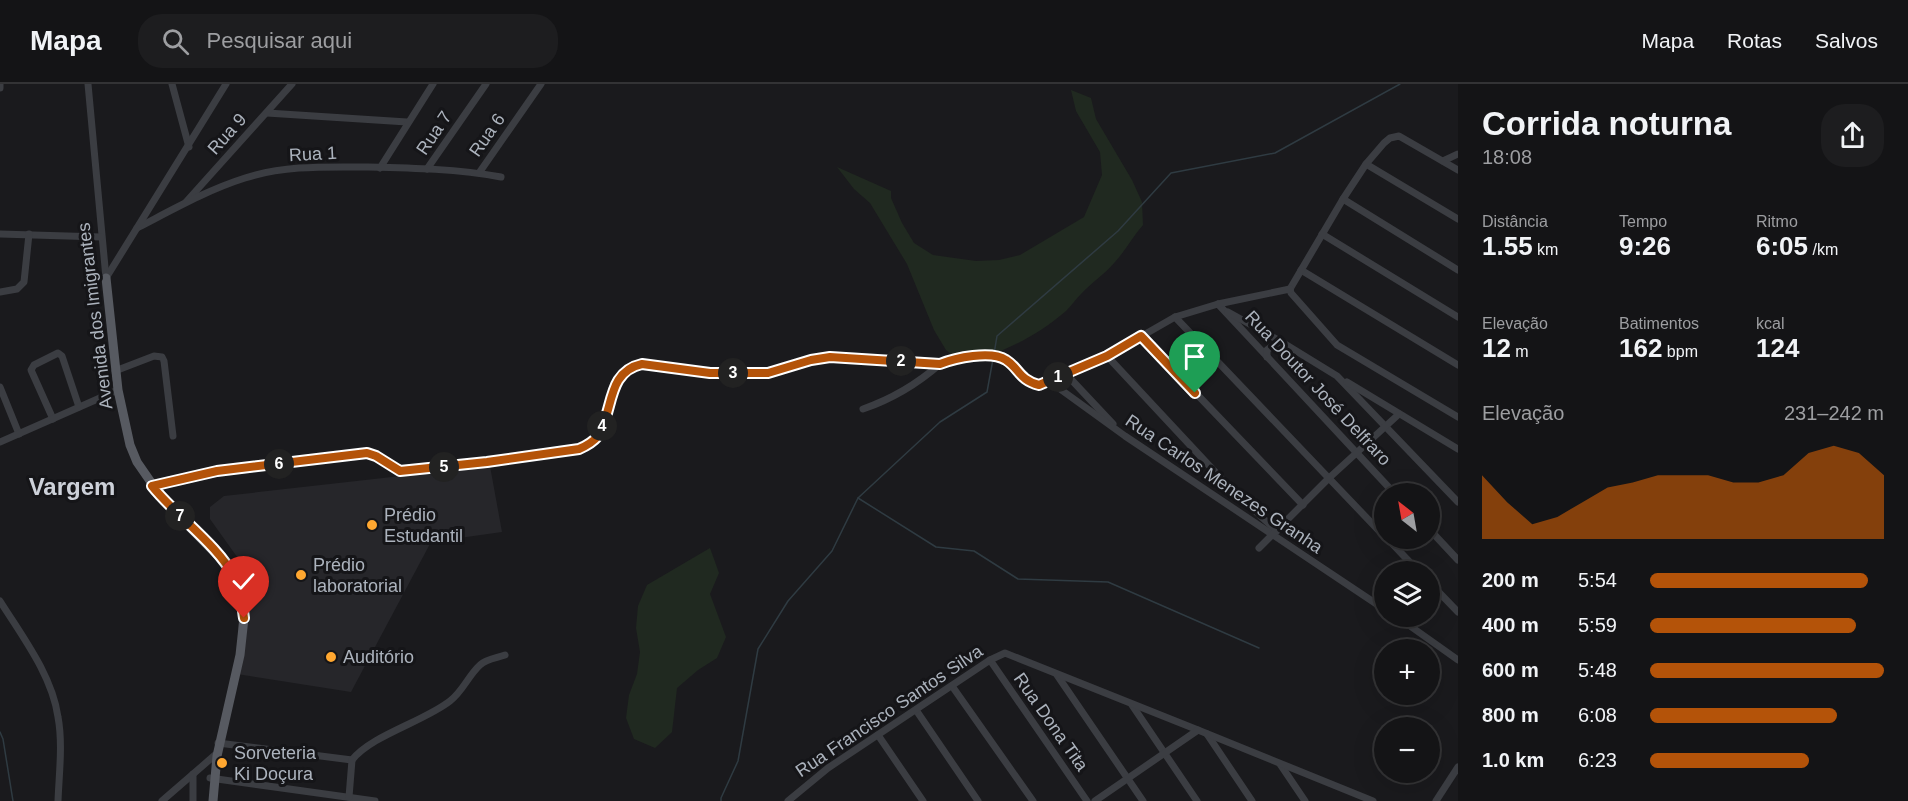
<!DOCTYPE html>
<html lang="pt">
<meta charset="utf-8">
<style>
body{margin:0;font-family:Arial,sans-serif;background:#1d1d1f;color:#f1f3f6;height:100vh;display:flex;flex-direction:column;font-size:22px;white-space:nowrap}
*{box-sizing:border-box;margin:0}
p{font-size:20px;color:#9d9ea1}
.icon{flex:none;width:33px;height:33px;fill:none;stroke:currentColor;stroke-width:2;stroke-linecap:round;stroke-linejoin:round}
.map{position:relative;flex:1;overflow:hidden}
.side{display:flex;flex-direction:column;background:#141416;width:450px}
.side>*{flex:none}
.needle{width:39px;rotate:329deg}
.controls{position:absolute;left:1374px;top:399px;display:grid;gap:12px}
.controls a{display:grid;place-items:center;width:66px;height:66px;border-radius:50%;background:#141416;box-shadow:0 6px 24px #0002,0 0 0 2px #333335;font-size:30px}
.pin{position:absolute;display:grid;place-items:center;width:51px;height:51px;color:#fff;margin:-62px -26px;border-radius:50% 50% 50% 0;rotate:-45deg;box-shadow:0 0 6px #0007}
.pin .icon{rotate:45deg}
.km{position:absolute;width:30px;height:30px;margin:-15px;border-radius:50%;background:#222;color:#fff;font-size:16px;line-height:30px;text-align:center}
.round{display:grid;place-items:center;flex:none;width:63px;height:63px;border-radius:24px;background:#1d1d1f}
.overview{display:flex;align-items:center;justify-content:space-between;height:102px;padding:0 24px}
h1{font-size:33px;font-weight:800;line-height:45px}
.stats{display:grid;grid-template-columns:repeat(3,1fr);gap:9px;height:102px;padding:6px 24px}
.stats div{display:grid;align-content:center}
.stats b{font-size:26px;font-weight:800}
.stats small{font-size:16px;font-weight:400}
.stats p{font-size:16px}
.chart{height:168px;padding:12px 24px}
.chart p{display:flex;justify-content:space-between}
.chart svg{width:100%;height:108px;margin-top:6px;fill:#b45309;opacity:.7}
ul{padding:0 24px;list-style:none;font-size:20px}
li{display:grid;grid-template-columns:96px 72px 1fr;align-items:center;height:45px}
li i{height:15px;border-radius:8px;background:#b45309}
header{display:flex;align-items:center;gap:36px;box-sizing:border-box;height:84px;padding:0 30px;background:#141416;border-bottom:2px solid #333335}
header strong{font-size:28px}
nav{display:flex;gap:33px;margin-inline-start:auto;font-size:21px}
.search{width:420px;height:54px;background:#1d1d1f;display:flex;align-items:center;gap:15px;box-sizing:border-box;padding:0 21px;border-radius:24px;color:#9d9ea1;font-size:22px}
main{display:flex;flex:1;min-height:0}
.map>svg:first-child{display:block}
</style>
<header>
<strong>Mapa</strong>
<div class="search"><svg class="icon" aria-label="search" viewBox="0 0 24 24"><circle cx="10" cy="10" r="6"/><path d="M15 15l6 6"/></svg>Pesquisar aqui</div>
<nav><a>Mapa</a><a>Rotas</a><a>Salvos</a></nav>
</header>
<main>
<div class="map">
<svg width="1458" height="717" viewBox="0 0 1458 717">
<rect width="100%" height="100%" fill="#1a1a1d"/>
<path fill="#26262a" d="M490 382 502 448 431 458 351 608 237 590 240 477 210 435V423L224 412Z"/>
<g fill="#202920">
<path d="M1071 6 1091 14 1096 35 1132 96 1142 118 1143 141C1133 152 1126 166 1115 178 1105 190 1092 198 1081 210 1076 215 1071 222 1066 227 1036 253 1000 270 963 280L946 266 934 246 907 180 870 119 854 105 837 83 891 107V114L902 139 914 159 933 171 976 177 999 176 1020 171 1084 133 1102 91 1100 68 1076 27Z"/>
<path d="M710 464 719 489 710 510 726 553 717 574 698 586 677 604 672 648 655 664 634 655 626 634 629 611 637 590 640 568 636 544 638 522 647 501Z"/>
</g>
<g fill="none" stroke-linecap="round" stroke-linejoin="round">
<g stroke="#2f3b42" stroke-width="1.5">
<path d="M994 270 997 252 1118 147 1171 89 1275 69 1400 0"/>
<path d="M858 414 936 463 974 467 1018 495 1108 498 1259 564"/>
<path d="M0 648 3 655 13 717"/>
<path d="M721 717V714L738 677 758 565 788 517 832 467 858 414 940 338 987 308 993 275"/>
</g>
<g stroke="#3b3d42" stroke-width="7">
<path d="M88 0 106 194"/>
<path d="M172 0 189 63"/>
<path d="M0 4V0"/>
<path d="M267 29 407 38"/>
<path d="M1443 77 1458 70"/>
<path d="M1366 80 1458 135"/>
<path d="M380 84 433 0"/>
<path d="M427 85 486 0"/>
<path d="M479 89 541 0"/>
<path d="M1343 115 1458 186"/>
<path d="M186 118 292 0"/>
<path d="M137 144C172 126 207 106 245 94 285 81 327 83 368 83 413 84 458 85 501 93"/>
<path d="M0 150 101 153"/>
<path d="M1322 150 1458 233"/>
<path d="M1301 186 1458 281"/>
<path d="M106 194 226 0"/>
<path d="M1290 205 1343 115 1366 80 1384 59 1390 54 1399 52 1458 86"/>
<path d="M1290 205 1291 209 1337 261 1458 333"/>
<path d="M0 208 17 205 24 198 29 150"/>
<path d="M1218 220 1395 410"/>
<path d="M1228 228 1280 257 1337 292 1458 418"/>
<path d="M1175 233 1384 452"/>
<path d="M1141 252 1303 421"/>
<path d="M1107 272 1231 405 1277 447"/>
<path d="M1267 273V266L1280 257"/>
<path d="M115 287 154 272 162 273 164 277 173 352"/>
<path d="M1066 290 1113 340"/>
<path d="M1049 297 1125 352 1384 525"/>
<path d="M1347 298 1458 365"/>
<path d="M0 303 19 350"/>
<path d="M863 325C892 315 916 301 940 280"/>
<path d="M53 335 31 286 34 281 58 269 62 272 79 323"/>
<path d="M0 358 118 306"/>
<path d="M152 402 217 387 367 369C382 372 390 387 407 387L487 378 579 365C586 362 593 358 598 352 614 327 606 288 642 280L710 289H768L811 276 830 273 940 280C955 274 991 266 1006 276 1019 284 1019 296 1039 301L1107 272 1175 233 1218 220 1290 205"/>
<path d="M1430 446 1458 476"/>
<path d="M1387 454 1419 488"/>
<path d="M1259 464 1329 394 1399 330"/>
<path d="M1430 499 1458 528"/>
<path d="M0 517C22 552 52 591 58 633 63 660 59 690 58 717"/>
<path d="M1396 532 1458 576"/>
<path d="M990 576 1087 717"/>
<path d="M1057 591 1143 717"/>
<path d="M952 602 1033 717"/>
<path d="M1132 621 1197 717"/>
<path d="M916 626 978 717"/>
<path d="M1207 650 1252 717"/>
<path d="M878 651 923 717"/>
<path d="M218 659 352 676"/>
<path d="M352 676C372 651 423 638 450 617 463 607 468 592 480 581 486 575 497 574 505 571"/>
<path d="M1280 680 1305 717"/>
<path d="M210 694 375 717"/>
<path d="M349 713 352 676"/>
<path d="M162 717 215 671 217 672"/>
<path d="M193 717V690"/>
<path d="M788 717 828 684 990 576 1005 569 1198 646"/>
<path d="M1095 717 1198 646 1373 717"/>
<path d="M1436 717 1458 683"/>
</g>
<path stroke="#575a61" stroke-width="9" d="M106 194 118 306 130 361 137 378 164 417 225 479 235 493 241 513 244 534 240 571 217 672 213 717"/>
</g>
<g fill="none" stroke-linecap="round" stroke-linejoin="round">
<g stroke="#fff" stroke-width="12">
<path id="route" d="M244 534C242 521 241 505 234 493 219 462 175 431 152 402L217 387 367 369 376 372 400 387 487 378 579 365C586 362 593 358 598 352 614 327 606 288 642 280L710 289H768L811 276 830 273 940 280C955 274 991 266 1006 276 1019 284 1019 296 1039 301L1107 272 1141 252 1195 309"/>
</g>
<use href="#route" stroke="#b45309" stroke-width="8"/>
</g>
<g fill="#ffa730" stroke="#151518" stroke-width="2">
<circle cx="372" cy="441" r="6"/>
<circle cx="301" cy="491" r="6"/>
<circle cx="331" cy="573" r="6"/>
<circle cx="222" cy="679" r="6"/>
</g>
<g text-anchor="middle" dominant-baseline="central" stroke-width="6" stroke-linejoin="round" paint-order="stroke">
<g font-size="18" fill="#acb3bd" stroke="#151518">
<text transform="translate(434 49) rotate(-56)">Rua 7</text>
<text transform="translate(227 50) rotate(-48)">Rua 9</text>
<text transform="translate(487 51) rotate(-55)">Rua 6</text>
<text transform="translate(313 70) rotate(-3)">Rua 1</text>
<text transform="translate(95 232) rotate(-97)">Avenida dos Imigrantes</text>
<text transform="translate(1318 304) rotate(47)">Rua Doutor José Delfraro</text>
<text transform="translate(1224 400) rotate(34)">Rua Carlos Menezes Granha</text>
<text transform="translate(889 627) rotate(-34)">Rua Francisco Santos Silva</text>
<text transform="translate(1051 638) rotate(55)">Rua Dona Tita</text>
</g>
<g font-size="18" fill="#acb3bd" stroke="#151518" text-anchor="start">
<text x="384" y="431">Prédio<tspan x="384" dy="21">Estudantil</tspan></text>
<text x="313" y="481">Prédio<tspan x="313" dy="21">laboratorial</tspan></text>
<text x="343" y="573">Auditório</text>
<text x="234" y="669">Sorveteria<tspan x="234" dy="21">Ki Doçura</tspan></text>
</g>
<g font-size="24" font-weight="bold" fill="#cdd1d9" stroke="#151518">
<text x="72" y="402">Vargem</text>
</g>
</g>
</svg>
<div class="controls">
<a><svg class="needle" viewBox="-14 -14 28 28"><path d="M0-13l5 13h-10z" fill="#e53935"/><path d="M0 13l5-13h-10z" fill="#9d9ea1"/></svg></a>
<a><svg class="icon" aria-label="layers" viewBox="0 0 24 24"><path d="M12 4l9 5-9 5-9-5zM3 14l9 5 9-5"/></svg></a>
<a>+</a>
<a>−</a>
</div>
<div class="pin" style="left:1195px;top:309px;background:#1e9e55"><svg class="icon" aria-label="arrive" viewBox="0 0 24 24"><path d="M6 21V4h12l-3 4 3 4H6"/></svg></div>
<div class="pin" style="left:244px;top:534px;background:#d93025"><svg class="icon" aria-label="check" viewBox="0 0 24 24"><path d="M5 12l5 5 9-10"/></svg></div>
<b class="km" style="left:1058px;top:293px">1</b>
<b class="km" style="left:901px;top:277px">2</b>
<b class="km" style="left:733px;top:289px">3</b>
<b class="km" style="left:602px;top:342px">4</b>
<b class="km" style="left:444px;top:383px">5</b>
<b class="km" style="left:279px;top:380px">6</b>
<b class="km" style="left:180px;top:432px">7</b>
</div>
<section class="side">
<div class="overview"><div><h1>Corrida noturna</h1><p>18:08</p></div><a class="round"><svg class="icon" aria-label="share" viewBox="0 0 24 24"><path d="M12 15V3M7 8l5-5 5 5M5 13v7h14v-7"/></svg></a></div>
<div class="stats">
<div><p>Distância</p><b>1.55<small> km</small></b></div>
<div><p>Tempo</p><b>9:26</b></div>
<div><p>Ritmo</p><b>6:05<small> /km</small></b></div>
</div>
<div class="stats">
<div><p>Elevação</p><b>12<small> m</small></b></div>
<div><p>Batimentos</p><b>162<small> bpm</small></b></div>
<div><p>kcal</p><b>124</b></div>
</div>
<div class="chart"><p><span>Elevação</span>231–242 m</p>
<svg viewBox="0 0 160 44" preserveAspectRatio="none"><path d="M0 44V18L10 29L20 38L30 35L40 29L50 23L60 21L70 18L80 18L90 18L100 21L110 21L120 18L130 9L140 6L150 9L160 18V44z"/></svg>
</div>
<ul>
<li><b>200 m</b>5:54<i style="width:93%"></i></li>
<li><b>400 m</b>5:59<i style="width:88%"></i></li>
<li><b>600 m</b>5:48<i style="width:100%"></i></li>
<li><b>800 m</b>6:08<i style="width:80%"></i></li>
<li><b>1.0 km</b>6:23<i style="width:68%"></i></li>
</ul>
</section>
</main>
